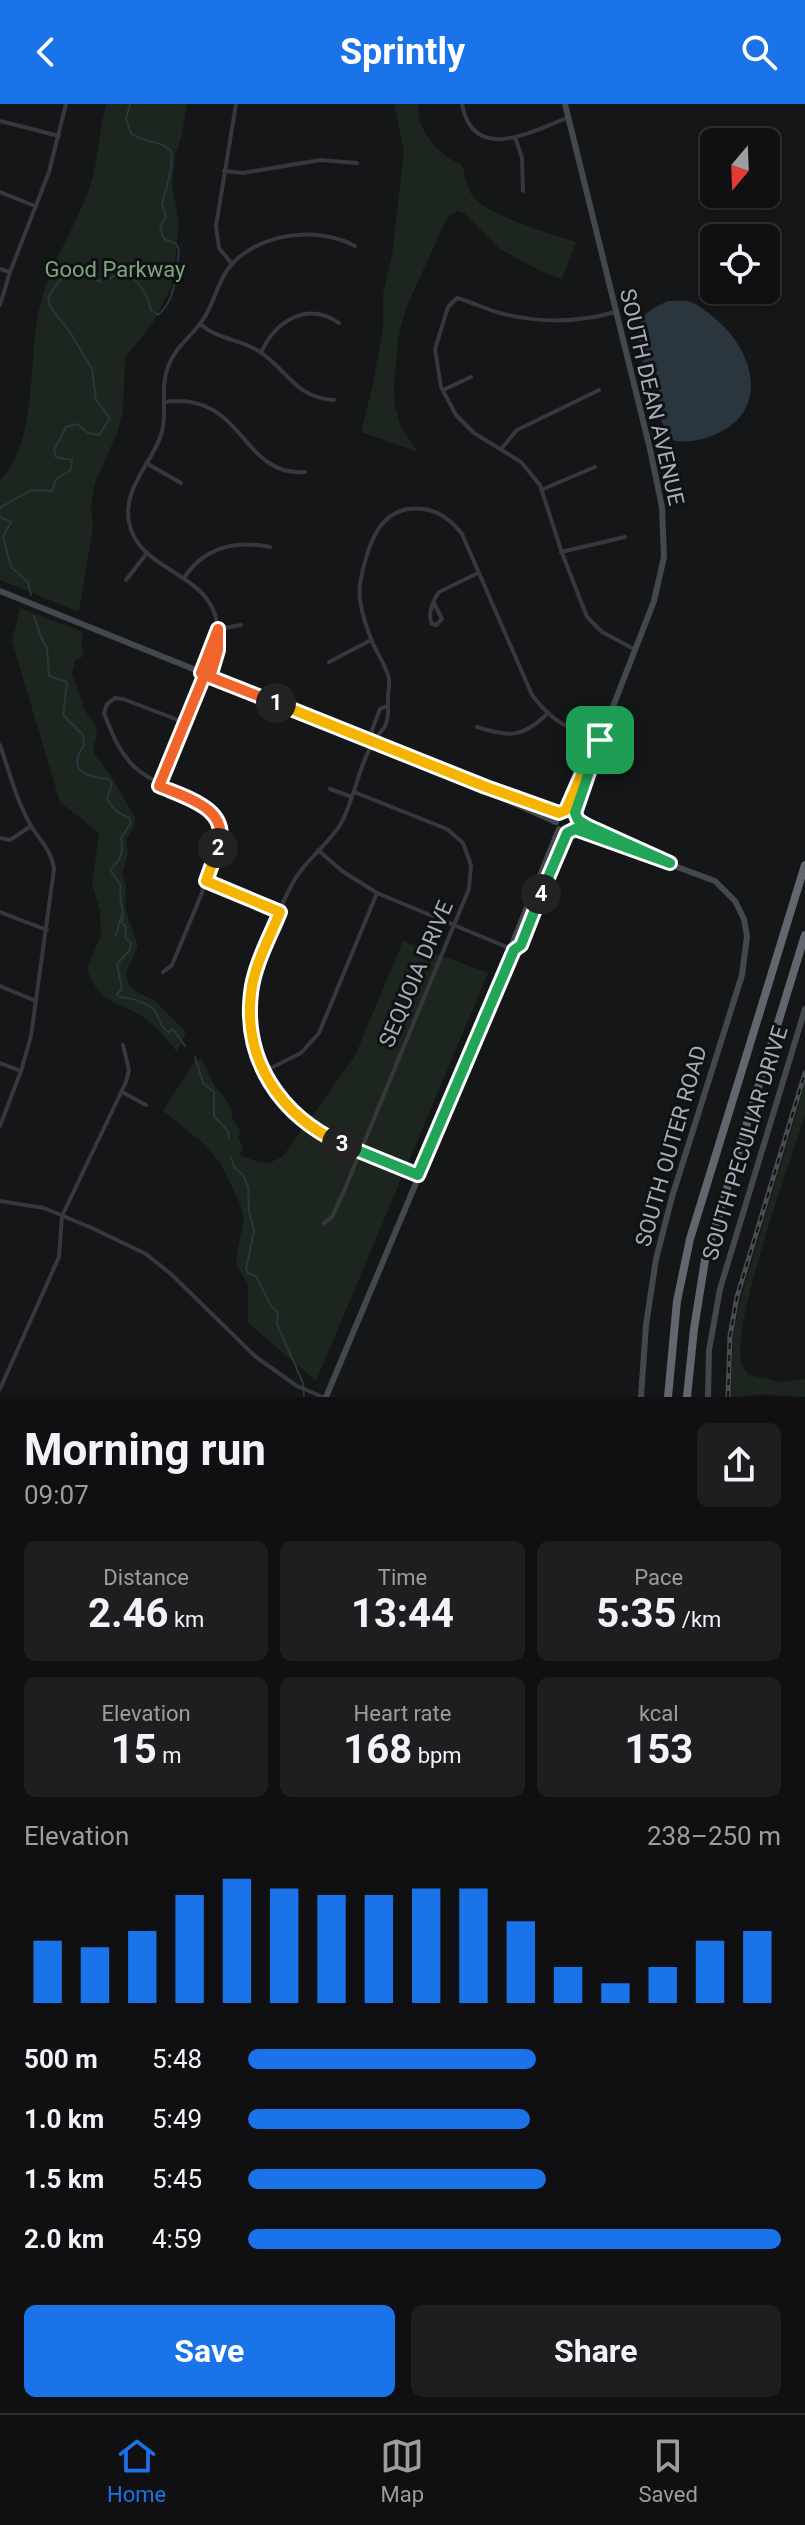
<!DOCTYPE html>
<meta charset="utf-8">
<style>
body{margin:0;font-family:Roboto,sans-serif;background:#1e1e20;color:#f1f3f6;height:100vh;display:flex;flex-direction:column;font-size:30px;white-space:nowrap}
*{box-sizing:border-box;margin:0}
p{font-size:26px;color:#9c9d9f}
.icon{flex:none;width:44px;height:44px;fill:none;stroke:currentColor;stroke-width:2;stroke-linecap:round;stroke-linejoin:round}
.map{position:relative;height:1293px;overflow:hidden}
.sheet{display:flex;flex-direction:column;background:#101012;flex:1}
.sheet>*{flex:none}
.needle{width:52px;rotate:199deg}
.fabs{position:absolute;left:700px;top:24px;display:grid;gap:16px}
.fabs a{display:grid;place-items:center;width:80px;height:80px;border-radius:12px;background:#101012;box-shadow:0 2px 6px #0004,0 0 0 2px #303032;font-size:40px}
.pin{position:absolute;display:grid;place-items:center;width:68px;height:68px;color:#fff;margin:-34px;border-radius:16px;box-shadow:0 4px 12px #0006}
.km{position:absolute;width:40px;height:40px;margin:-20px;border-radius:50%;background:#222;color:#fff;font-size:22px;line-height:40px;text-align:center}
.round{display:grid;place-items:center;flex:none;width:84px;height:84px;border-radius:12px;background:#1e1e20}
.overview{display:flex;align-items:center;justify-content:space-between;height:136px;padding:0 24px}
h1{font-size:44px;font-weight:700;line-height:60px}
.stats{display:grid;grid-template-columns:repeat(3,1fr);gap:12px;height:136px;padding:8px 24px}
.stats div{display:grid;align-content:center;border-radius:12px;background:#1e1e20;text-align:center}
.stats b{font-size:40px;font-weight:700}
.stats small{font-size:22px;font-weight:400}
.stats p{font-size:22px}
.chart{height:224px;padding:16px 24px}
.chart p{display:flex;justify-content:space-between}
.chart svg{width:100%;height:144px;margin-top:8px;stroke:#1a73e8;stroke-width:6}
.cta{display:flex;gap:16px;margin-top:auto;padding:16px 24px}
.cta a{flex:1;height:92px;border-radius:12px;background:#1a73e8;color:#fff;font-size:32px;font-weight:700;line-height:92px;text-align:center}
.cta a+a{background:#1e1e20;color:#f1f3f6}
ul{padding:0 24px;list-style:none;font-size:26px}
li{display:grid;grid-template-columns:128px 96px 1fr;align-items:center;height:60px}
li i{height:20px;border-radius:10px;background:#1a73e8}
header{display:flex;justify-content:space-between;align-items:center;height:104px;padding:0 24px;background:#1a73e8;color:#fff;font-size:36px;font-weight:700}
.tab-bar{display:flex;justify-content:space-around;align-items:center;height:112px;border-top:2px solid #303032;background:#101012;font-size:22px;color:#9c9d9f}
.tab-bar a{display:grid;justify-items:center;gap:4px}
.tab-bar .selected{color:#1a73e8}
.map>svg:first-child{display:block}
</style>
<header><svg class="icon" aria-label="back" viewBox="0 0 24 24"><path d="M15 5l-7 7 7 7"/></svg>Sprintly<svg class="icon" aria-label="search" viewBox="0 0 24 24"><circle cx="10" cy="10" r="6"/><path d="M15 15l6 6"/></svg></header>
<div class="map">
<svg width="805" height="1293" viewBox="0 0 805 1293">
<rect width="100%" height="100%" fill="#151618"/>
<g fill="#1d261e">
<path d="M106 0H187L181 34 175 52 172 81 179 120 172 181 154 217 125 254 123 307 117 329 95 379 91 401 93 423 79 508 0 476V376C36 340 29 265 37 217 44 169 73 129 89 85 98 58 99 28 106 0Z"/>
<path d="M394 0H419C414 25 441 53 462 61 465 70 467 84 472 91 485 111 553 131 576 138L562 175 540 167 500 145 464 109 457 107 447 114 406 204 398 235 394 282 395 303 401 323 418 348 361 328 373 280 383 225V190L392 151 404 47Z"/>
<path d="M20 504 83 528 81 540 84 547 81 554 76 555 72 569 85 607 96 622 97 632 93 643 95 651 111 672 135 713V721L126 736 128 749 122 770 126 781 125 803 138 843 126 869 128 880 134 886 155 897 186 928 177 948C168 937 159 924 147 916 119 895 101 904 87 865L101 831 100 806 92 780 99 729 60 698 12 537Z"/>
<path d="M403 837 488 869 316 1277 248 1219V1180L238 1163 236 1154 244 1115 240 1100 221 1060 203 1039 163 1007 194 958 202 956C207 964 209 972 214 980 221 992 234 998 232 1014L241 1028 238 1034 243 1042 240 1051C260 1058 264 1064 283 1052L355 952Z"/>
<path d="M805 980V1011C791 1057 729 1223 742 1261 743 1263 748 1270 749 1271L781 1278 805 1275V1293L763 1290 731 1293 733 1232 739 1200Z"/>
</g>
<path fill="#2a353d" d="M668 197C674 197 681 197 687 197 697 199 705 206 713 213 754 244 772 308 714 331 701 336 686 340 672 336 659 322 634 239 639 221 643 208 657 202 668 197Z"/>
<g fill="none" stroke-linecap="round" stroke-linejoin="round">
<g stroke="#2a353d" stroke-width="2">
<path d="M110 174 123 167C140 177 146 188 151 206L158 211C176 196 177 167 179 145L175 139 164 135 160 124 166 113 162 100C166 85 174 62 171 47 161 36 143 39 131 29L126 15 130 0"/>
<path d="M0 404 31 386 52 387 56 375 71 366 72 356 56 353 54 346 66 323 77 320 88 329 99 331 110 314 96 296 92 265 70 228 51 204 48 195C54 180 68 165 84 164L90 173 101 178"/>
<path d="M0 413 11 418 3 433 11 463 28 478 31 491"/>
<path d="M34 512 41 533 47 544 49 572 67 578 63 611 83 631 84 641C66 667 87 673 108 675L112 680 107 694C111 705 119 709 129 714L131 719 121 734C124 749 121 755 110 766L121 782C117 795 126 807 122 819L126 823 125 833 131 839 130 846 117 860 122 885 117 890 119 893C131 894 146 898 155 907 161 916 159 923 169 928L173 925 185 942"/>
<path d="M116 831 122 810"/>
<path d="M195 953 203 979 214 988V1012L228 1027 229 1034"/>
<path d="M231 1053 234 1063 243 1071 248 1083 249 1108 254 1127 246 1165 248 1169 256 1172 271 1202 278 1208 277 1220 303 1279 304 1293"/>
</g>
<g stroke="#36383d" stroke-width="4">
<path d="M462 0C473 60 530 28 567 14"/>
<path d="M0 17 59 32"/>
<path d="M515 33 522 54 523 87"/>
<path d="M224 67 243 69 320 56 357 59"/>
<path d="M0 88 35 102"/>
<path d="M232 160 219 144 216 122 236 0"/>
<path d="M0 165 10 168"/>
<path d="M0 201 10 168 49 68 66 0"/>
<path d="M615 208C577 219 538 219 500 209 485 205 472 198 457 194L448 203 435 245 441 283 456 311 474 329 521 358 540 381 562 449 587 513 602 528 634 545"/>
<path d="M200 220C217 235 238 235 257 246 287 264 294 294 334 296"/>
<path d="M261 249C275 217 307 197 339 219"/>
<path d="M443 286 471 273"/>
<path d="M164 298C245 287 240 373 305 368"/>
<path d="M501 345 517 326 599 286"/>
<path d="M146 359 181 379"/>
<path d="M541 386 595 363"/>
<path d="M561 448 625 433"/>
<path d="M184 474C204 443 236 436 270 443"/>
<path d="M126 476 147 449"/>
<path d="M434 499 442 515 436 521 432 520C427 511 433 496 439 488L478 469"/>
<path d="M218 525 241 521"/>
<path d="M329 558 371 536"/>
<path d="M201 567 217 527"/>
<path d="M210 573C218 555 220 538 217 519 209 467 138 468 129 418 123 385 149 362 160 334 169 311 159 286 168 263 175 242 193 232 204 214 214 199 217 180 228 165 255 129 317 121 355 142"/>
<path d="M477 623C508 633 522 634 546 611"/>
<path d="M373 635 372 626 380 605 387 602"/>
<path d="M0 641C9 667 16 695 30 720 39 736 52 746 54 765L31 932 21 967 0 1022"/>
<path d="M159 682 205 570"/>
<path d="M330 685 352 693"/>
<path d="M0 734 10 736 31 722"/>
<path d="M318 746 342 767 377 789 514 846"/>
<path d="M206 777 280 808"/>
<path d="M0 808 47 826"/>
<path d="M163 868 172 861C184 831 198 801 209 770 213 759 219 747 221 736 225 697 164 688 138 666 120 651 112 630 104 609L107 600 115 594 123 595 186 619"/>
<path d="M0 882 36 897"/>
<path d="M0 959 21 967"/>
<path d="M263 968 301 949 319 929 377 789"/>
<path d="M122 988 146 1001"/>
<path d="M418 1071C385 1058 348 1047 318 1028 220 967 247 868 291 782 303 758 326 743 340 721 355 695 358 662 374 637 377 632 382 627 385 622 389 614 388 608 388 599 387 591 390 583 389 575 387 564 379 552 374 542 368 528 362 510 360 496 358 482 362 467 366 454 374 425 389 401 423 405 440 407 452 417 462 430L532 591C553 619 568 624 600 636"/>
<path d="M0 1097 44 1104 92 1124 146 1150 171 1170 256 1253 297 1282 323 1293"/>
<path d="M324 1119 332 1113 347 1080 454 821 469 785 471 761 463 739 447 725 354 688"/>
<path d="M0 1285 59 1153 62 1112 126 978 129 966 123 941"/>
</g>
<g stroke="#44474d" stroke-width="6">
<path d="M565 0 650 345 662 403 664 453 654 497 600 636 575 709"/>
<path d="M0 487 486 683 559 709"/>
<path d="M486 683 493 690 556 718"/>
<path d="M566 706 594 642 600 636"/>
<path d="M578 716 630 741"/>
<path d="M575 725 715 777 735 797 744 815 747 832 742 871 672 1093 656 1155 646 1221 641 1293"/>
<path d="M514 846 521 841 567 729"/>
<path d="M326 1293 514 846 513 838 559 725"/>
<path d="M708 1293 709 1246 720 1185 805 905"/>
</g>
<g stroke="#62666e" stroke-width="8">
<path d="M668 1293 677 1197 690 1135 805 761"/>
<path d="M687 1293 694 1225 705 1156 805 831"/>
</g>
<g stroke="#494c52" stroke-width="5">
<path id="rail" d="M728 1293 730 1232 737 1193 805 969"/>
</g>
<use href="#rail" stroke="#101113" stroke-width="2" stroke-dasharray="6" stroke-linecap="butt"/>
</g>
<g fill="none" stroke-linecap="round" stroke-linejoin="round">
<g stroke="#fff" stroke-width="16">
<path id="split-1" d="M276 599 486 683 559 709 566 706 594 642 600 636"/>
</g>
<g stroke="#fff" stroke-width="16">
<path id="split-2" d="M218 744C232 705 187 694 159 682L202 577 205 570 201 569 218 525V546L210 573 276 599"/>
</g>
<g stroke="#fff" stroke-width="16">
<path id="split-3" d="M218 744 206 777 280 808C270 833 254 861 251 889 243 957 281 1012 342 1040"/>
</g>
<g stroke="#fff" stroke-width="16">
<path id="split-4" d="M342 1040 418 1071 514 846 521 841 541 790"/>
</g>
<g stroke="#fff" stroke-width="16">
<path id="split-5" d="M541 790 567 729 575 725 670 759 588 722 578 716 575 709 600 636"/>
</g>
<use href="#split-1" stroke="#f5b400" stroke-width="10"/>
<use href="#split-2" stroke="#f0652b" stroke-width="10"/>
<use href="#split-3" stroke="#f5b400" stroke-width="10"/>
<use href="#split-4" stroke="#22a559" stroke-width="10"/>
<use href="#split-5" stroke="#22a559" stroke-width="10"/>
</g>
<g text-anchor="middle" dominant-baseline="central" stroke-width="6" stroke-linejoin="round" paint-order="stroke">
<g font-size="22" fill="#7ca57d" stroke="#101113">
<text x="115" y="165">Good Parkway</text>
</g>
<g font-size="22" fill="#a6adb9" stroke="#101113">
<text transform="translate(652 293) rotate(77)">SOUTH DEAN AVENUE</text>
<text transform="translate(416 870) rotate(-67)">SEQUOIA DRIVE</text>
<text transform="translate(745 1039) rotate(-73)">SOUTH PECULIAR DRIVE</text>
<text transform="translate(671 1042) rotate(-74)">SOUTH OUTER ROAD</text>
</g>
</g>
</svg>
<div class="fabs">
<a><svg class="needle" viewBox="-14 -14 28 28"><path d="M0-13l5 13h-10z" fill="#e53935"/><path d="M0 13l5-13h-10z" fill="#9c9d9f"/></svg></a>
<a><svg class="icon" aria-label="locate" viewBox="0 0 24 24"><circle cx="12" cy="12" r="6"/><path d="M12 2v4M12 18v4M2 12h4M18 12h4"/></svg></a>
</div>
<div class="pin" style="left:600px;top:636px;background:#1e9e55"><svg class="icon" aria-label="arrive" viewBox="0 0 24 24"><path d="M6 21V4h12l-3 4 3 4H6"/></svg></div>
<b class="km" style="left:276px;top:599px">1</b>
<b class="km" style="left:218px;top:744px">2</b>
<b class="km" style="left:342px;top:1040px">3</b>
<b class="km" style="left:541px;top:790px">4</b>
</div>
<section class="sheet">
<div class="overview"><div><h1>Morning run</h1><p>09:07</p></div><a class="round"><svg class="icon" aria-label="share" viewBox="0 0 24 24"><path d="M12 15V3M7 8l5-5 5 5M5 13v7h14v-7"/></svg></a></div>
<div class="stats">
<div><p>Distance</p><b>2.46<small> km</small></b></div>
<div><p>Time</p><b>13:44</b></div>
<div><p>Pace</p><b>5:35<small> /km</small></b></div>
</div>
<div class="stats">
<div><p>Elevation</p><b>15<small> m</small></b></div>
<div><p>Heart rate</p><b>168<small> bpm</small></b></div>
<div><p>kcal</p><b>153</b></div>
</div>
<div class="chart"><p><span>Elevation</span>238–250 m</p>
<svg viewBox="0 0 160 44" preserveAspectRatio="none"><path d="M5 44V25M15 44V27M25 44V22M35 44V11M45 44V6M55 44V9M65 44V11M75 44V11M85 44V9M95 44V9M105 44V19M115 44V33M125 44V38M135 44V33M145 44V25M155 44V22"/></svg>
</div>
<ul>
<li><b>500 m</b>5:48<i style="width:54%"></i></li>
<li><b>1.0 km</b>5:49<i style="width:53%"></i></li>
<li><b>1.5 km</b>5:45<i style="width:56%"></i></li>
<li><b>2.0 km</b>4:59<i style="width:100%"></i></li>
</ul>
<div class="cta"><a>Save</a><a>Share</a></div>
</section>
<nav class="tab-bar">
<a class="selected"><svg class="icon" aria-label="home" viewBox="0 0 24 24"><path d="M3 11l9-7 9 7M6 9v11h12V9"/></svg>Home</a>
<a><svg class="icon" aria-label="map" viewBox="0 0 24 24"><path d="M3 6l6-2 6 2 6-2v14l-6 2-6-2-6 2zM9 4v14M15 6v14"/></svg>Map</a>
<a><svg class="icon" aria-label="saved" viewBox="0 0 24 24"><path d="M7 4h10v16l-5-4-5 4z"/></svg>Saved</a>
</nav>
